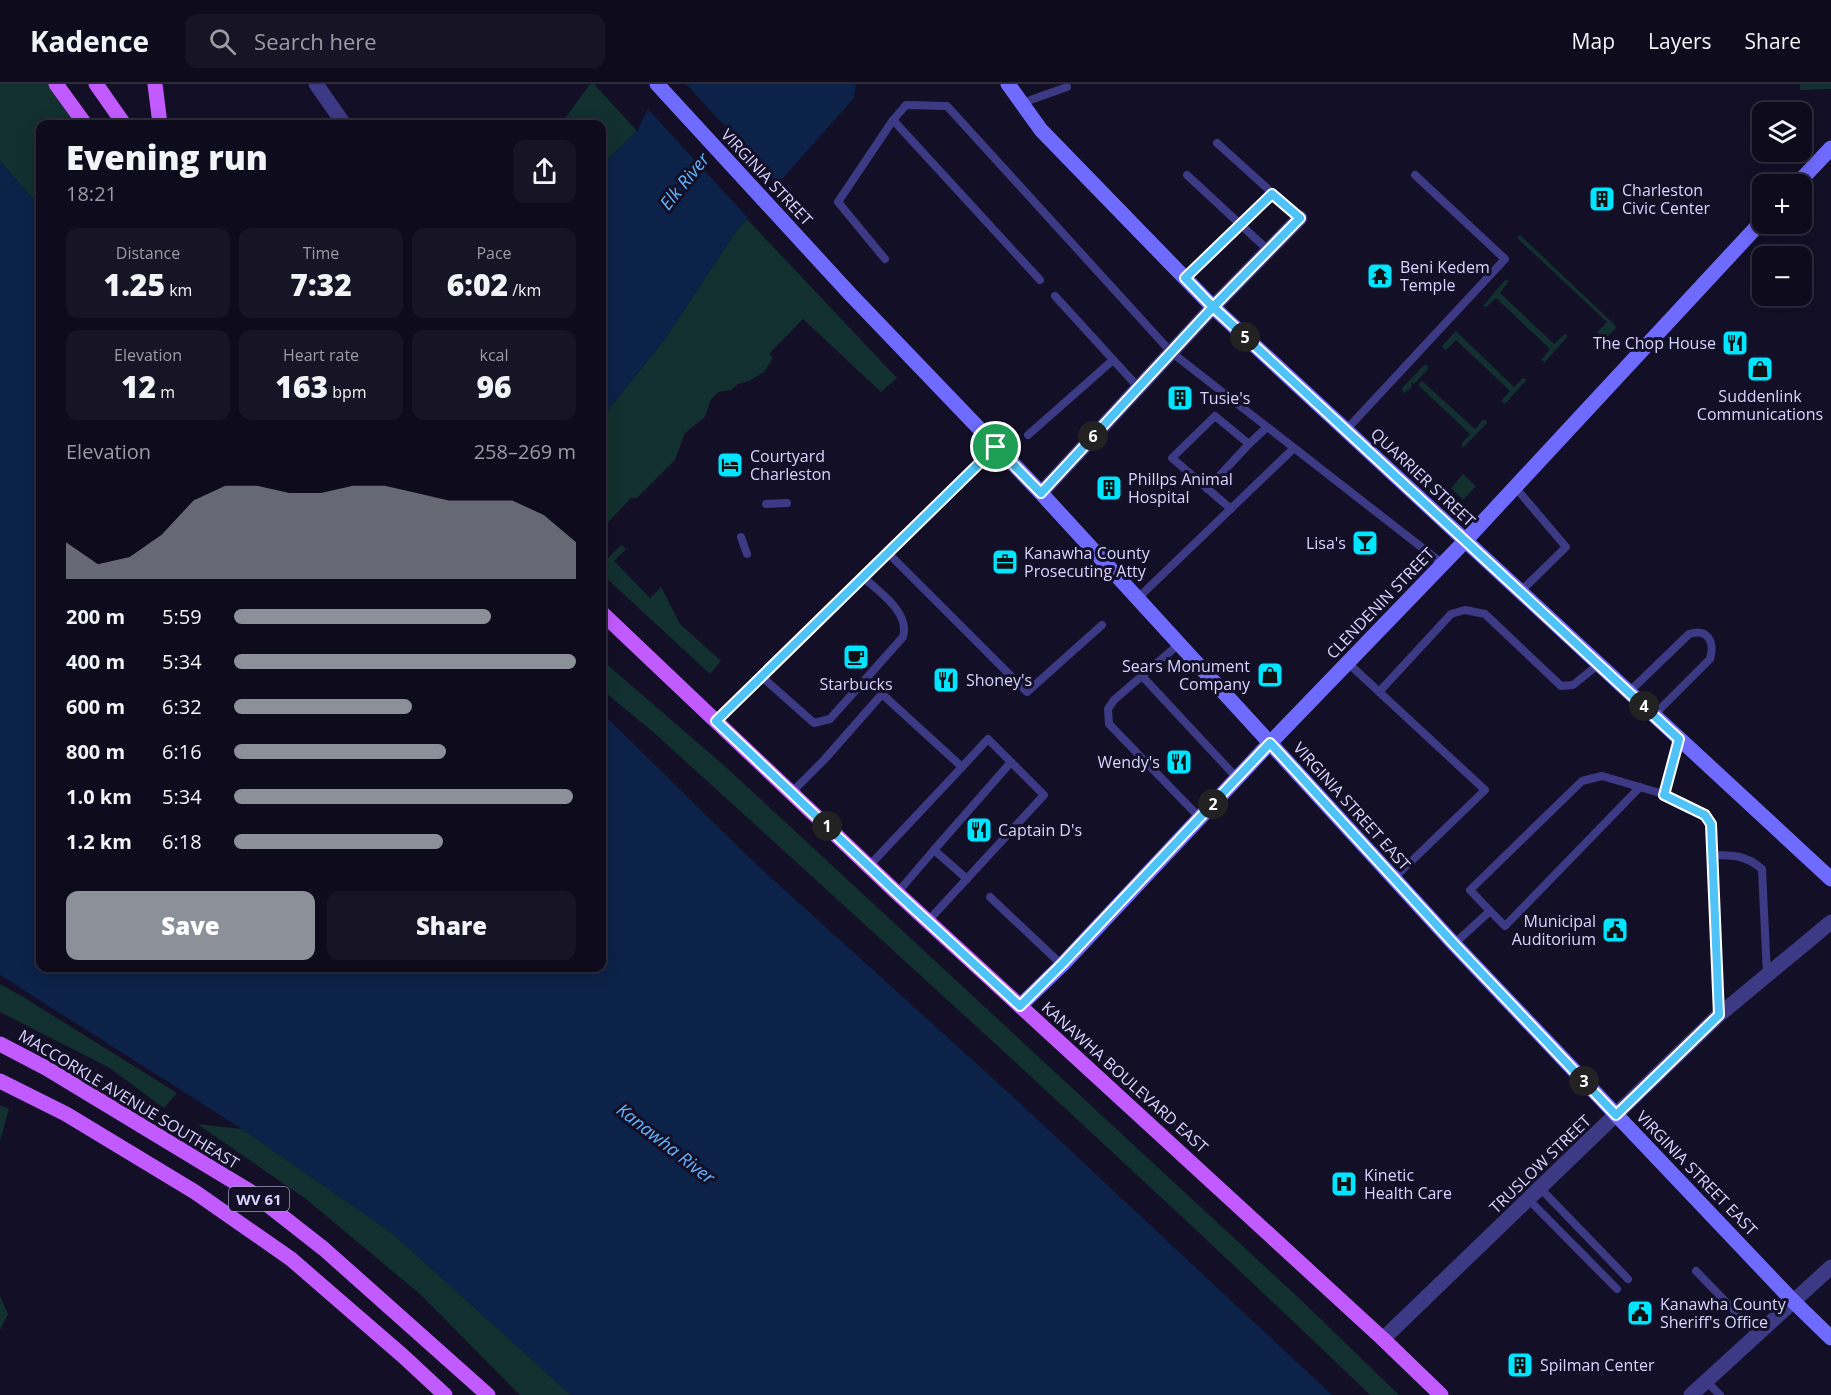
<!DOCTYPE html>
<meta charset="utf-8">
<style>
body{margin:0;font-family:"Open Sans",sans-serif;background:#171425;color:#f1f3f6;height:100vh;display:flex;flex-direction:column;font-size:22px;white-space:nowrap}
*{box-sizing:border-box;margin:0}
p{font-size:20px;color:#9b9ba3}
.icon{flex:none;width:33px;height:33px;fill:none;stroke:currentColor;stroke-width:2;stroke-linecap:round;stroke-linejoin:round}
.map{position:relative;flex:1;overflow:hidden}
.side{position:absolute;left:36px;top:36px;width:570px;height:852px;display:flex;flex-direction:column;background:#0e0b1c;border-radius:12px;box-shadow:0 3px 15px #0003,0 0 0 2px #2e2b3b}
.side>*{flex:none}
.buttons{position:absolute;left:1752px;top:18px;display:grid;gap:12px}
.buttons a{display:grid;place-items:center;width:60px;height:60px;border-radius:12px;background:#0e0b1c;box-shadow:0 3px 15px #0003,0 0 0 2px #2e2b3b;font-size:30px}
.pin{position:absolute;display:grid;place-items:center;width:51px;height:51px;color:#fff;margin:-26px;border:3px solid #fff;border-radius:50%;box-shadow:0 2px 6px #0007}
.km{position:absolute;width:30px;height:30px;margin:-15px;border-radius:50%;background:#222;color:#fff;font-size:16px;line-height:30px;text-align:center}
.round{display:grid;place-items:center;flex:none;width:63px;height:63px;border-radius:12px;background:#171425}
.head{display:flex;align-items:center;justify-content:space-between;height:102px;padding:0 30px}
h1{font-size:33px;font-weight:800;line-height:45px}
.figures{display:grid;grid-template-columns:repeat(3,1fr);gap:9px;height:102px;padding:6px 30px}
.figures div{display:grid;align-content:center;border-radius:12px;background:#171425;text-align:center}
.figures b{font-size:30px;font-weight:800}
.figures small{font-size:16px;font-weight:400}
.figures p{font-size:16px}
.chart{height:168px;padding:12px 30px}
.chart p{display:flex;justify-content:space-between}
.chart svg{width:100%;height:108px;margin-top:6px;fill:#8c9099;opacity:.7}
.cta{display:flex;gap:12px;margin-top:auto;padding:12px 30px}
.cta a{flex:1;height:69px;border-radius:12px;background:#8c9099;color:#fff;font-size:24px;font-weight:800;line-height:69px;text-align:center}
.cta a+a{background:#171425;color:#f1f3f6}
ul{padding:0 30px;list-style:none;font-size:20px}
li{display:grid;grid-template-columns:96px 72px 1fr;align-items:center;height:45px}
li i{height:15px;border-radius:8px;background:#8c9099}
header{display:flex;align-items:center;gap:36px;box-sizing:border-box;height:84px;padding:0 30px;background:#0e0b1c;border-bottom:2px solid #2e2b3b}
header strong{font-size:28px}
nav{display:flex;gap:33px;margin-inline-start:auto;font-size:21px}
.search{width:420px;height:54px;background:#171425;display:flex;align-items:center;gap:15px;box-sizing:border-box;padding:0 21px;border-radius:12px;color:#9b9ba3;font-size:22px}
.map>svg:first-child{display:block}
</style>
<header>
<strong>Kadence</strong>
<div class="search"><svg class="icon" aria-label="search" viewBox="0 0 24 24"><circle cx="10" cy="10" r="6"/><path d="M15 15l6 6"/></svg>Search here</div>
<nav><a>Map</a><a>Layers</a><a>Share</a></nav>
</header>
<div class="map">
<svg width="1831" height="1311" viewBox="0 0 1831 1311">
<rect width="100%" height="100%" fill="#130f26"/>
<g fill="#12302f">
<path d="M0 0H56L85 40H40V123L0 77Z"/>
<path d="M590 0H594L637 47 602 81V40H561Z"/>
<path d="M1800 0H1831V5L1800 6Z"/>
<path d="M747 135 897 294 881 308 803 235 769 270 773 274 764 288 749 297 738 300 731 306 719 308 711 315 705 333 685 349 675 376 637 414H631L602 445V333L665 255 737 146Z"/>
<path d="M1520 151 1615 241 1616 244 1605 255 1597 248 1607 238 1517 154Z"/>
<path d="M1505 196 1509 197 1500 209 1554 260 1565 250 1568 252 1545 278 1541 276 1550 265 1496 214 1486 223 1483 222Z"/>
<path d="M1456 247 1514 303 1523 294 1527 295 1505 320 1501 317 1510 307 1456 256 1446 266 1443 264 1442 262Z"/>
<path d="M1424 281 1428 282V285L1414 300 1411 298 1412 303 1404 309 1403 308 1402 304Z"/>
<path d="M1422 297 1475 345 1483 336H1486L1487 339 1465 362 1462 363V359L1470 350 1418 301Z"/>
<path d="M1463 390 1476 402 1463 416 1451 404Z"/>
<path d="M621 461 626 465 614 477 650 514 661 503 680 540 721 577 710 590 602 490V468L608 474Z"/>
<path d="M602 576 728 685 1302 1217 1399 1311H1370C1135 1085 893 866 652 647L602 606Z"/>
<path d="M0 900 20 911 177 1009 164 1024 108 983 0 928Z"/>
<path d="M0 1021 9 1025 0 1057Z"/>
<path d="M197 1040 242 1045 392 1149 571 1311H520L421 1211 306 1115Z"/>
<path d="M0 1212 8 1230 0 1246Z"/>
</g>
<g fill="#0c2248">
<path d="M660 0H856L854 14 737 146 665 255 602 333V81L637 47Z"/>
<path d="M0 77 40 123V884H602V629L756 780 1009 1009 1332 1311H571L392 1149 242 1045 0 891Z"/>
</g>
<path fill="#130f26" d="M657 0H686L780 102 750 136 646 23Z"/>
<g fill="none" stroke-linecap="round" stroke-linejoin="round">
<g stroke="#3d3a85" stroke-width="8">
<path d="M1022 19 1067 3"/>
<path d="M1217 59 1300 134"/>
<path d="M1187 91 1268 166"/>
<path d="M885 175 838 118 893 36"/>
<path d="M1185 193 1272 110"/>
<path d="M1040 196 893 36 906 21 947 22 1171 268 1443 480"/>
<path d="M1055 212 1138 303"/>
<path d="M1346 346 1505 175 1415 91"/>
<path d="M1028 351 1113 276"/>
<path d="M1249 360 1267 343"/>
<path d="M1515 403 1566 463 1520 508"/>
<path d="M1207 405 1249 360 1215 332 1172 374 1231 425"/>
<path d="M766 420 787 419"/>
<path d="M741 453 747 470"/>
<path d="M888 469 1027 608 1102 541"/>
<path d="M1138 514 1294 364"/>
<path d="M1179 560 1114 616 1108 625 1109 640 1200 734"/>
<path d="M1348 579 1485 706 1393 795"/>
<path d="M1142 592 1237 694"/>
<path d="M762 593 814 639 830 635 903 553C910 528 880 509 863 493"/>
<path d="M1379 608 1451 530 1465 526 1485 530 1561 602 1573 601 1599 580"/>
<path d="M1629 608 1689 550C1708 544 1715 558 1710 575L1654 631"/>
<path d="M716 637 996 363"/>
<path d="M791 709 824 676 882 610 962 683 870 781"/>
<path d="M1664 711 1679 655"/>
<path d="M934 766 1011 678"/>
<path d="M1712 771C1733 771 1746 771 1762 785L1767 891"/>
<path d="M897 809 934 766 967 795"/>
<path d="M990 813 1062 881"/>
<path d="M1490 827 1505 842 1640 703"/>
<path d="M928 837 1044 711 988 655 962 683"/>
<path d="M1454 860 1490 827 1470 806 1582 697 1602 692 1660 709 1705 731 1711 740 1719 931"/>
<path d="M1540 1104 1628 1195"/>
<path d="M1529 1116 1617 1205"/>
<path d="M1696 1187 1757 1250"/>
<path d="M1706 1297 1720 1311"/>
</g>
<g stroke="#3d3a85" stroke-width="15">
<path d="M316 0 344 40"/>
<path d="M1041 409 1213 223 1300 134"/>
<path d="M1383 1255 1719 931 1831 838"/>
<path d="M1691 1311 1831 1183"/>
</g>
<g stroke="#6f6bff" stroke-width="15">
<path d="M657 0 851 211 1041 409 1454 860 1794 1218 1831 1254"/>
<path d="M1008 0 1041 46 1213 223 1831 795"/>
<path d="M1797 100 1831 64"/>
<path d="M1020 922 1062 881 1270 659 1465 457 1762 137"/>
</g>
<g stroke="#c25bff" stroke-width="15">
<path d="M56 0 85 40"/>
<path d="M96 0 124 40"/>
<path d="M155 0 160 40"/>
<path d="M602 529 897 809 1383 1255 1441 1311"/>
<path d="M0 960 46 984 251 1108 324 1165 488 1311"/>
<path d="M0 997 66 1030 195 1108 291 1175 403 1272 445 1311"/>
</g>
</g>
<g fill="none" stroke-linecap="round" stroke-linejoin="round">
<g stroke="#fff" stroke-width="12">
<path id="route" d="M996 363 716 637 897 809 1020 922 1062 880 1270 659 1454 860 1616 1031 1719 931 1711 740 1705 731 1664 711 1679 655 1213 223 1300 134 1272 110 1185 194 1213 223 1041 409 996 363"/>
</g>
<use href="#route" stroke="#4fc3f7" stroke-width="8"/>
</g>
<defs>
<g id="building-square" transform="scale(1.35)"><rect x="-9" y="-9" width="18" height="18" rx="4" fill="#00e5ff" stroke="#130f26"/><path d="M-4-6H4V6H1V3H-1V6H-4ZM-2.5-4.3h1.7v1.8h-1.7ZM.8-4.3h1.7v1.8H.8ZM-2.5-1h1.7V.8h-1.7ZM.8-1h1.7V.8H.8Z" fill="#111"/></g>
<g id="temple-square" transform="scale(1.35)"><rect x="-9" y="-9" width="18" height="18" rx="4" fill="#00e5ff" stroke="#130f26"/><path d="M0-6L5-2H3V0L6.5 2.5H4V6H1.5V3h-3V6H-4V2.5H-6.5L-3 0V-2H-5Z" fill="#111"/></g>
<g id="restaurant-square" transform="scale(1.35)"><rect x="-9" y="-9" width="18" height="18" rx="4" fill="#00e5ff" stroke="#130f26"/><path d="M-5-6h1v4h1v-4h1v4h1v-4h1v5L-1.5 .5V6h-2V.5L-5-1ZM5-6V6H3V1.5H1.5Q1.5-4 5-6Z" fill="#111"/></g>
<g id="shop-square" transform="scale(1.35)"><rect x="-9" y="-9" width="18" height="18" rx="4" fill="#00e5ff" stroke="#130f26"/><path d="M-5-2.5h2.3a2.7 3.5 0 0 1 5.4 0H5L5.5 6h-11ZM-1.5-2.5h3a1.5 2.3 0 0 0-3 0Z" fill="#111"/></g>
<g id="hotel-square" transform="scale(1.35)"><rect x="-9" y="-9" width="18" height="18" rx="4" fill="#00e5ff" stroke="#130f26"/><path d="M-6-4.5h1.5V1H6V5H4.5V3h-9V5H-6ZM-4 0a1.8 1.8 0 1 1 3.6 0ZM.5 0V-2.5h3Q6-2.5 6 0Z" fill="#111"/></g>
<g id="bar-square" transform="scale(1.35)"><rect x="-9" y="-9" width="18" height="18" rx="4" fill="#00e5ff" stroke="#130f26"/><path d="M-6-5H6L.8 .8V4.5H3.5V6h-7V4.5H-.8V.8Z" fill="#111"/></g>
<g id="office-square" transform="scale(1.35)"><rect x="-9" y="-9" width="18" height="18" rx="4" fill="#00e5ff" stroke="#130f26"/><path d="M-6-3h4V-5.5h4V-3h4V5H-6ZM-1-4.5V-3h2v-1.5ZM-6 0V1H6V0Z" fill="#111"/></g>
<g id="cafe-square" transform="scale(1.35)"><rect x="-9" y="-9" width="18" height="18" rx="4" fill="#00e5ff" stroke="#130f26"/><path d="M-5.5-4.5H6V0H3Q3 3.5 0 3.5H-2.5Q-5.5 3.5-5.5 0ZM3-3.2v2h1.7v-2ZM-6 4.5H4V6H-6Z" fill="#111"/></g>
<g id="civic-square" transform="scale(1.35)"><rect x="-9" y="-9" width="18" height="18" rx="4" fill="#00e5ff" stroke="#130f26"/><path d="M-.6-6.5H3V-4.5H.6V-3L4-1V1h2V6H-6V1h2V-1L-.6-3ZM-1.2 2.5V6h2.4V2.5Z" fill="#111"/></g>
<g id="hospital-square" transform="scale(1.35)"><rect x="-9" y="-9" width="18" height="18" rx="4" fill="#00e5ff" stroke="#130f26"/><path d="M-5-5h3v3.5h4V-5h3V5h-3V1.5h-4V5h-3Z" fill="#111"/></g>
</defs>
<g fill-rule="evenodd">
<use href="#building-square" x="1602" y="115"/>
<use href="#temple-square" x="1380" y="192"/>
<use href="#restaurant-square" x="1735" y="259"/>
<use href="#shop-square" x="1760" y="285"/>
<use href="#building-square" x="1180" y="314"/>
<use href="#hotel-square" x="730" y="381"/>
<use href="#building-square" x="1109" y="404"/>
<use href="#bar-square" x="1365" y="459"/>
<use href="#office-square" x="1005" y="478"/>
<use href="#cafe-square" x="856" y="573"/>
<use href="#shop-square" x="1270" y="591"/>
<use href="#restaurant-square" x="946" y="596"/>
<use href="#restaurant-square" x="1179" y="678"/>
<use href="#restaurant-square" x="979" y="746"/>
<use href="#civic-square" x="1615" y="846"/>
<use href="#hospital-square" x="1344" y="1100"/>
<use href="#civic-square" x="1640" y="1229"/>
<use href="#building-square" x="1520" y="1281"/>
</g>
<g text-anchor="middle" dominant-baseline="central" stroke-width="6" stroke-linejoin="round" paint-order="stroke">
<rect fill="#130f26" stroke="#9e99be" stroke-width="1.5" x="229" y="1103" width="60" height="24" rx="4.5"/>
<g font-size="15" font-weight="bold" fill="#d9d4ff">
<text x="259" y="1115">WV 61</text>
</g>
<g font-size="16" fill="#d9d4ff" stroke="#130f26">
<text transform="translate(767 93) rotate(47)">VIRGINIA STREET</text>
<text transform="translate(1423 393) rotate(43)">QUARRIER STREET</text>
<text transform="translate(1380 519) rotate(-46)">CLENDENIN STREET</text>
<text transform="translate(1352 722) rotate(48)">VIRGINIA STREET EAST</text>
<text transform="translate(1125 993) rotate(42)">KANAWHA BOULEVARD EAST</text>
<text transform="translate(129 1015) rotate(31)">MACCORKLE AVENUE SOUTHEAST</text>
<text transform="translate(1540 1080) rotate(-44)">TRUSLOW STREET</text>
<text transform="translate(1697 1089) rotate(46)">VIRGINIA STREET EAST</text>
</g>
<g font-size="16" fill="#d9d4ff" stroke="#130f26" text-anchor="start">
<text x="1622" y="106">Charleston<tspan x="1622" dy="18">Civic Center</tspan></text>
<text x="1400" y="183">Beni Kedem<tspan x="1400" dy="18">Temple</tspan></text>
<text x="1716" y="259" text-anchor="end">The Chop House</text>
<text x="1760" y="312" text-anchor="middle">Suddenlink<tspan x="1760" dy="18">Communications</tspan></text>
<text x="1200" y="314">Tusie's</text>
<text x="750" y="372">Courtyard<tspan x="750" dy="18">Charleston</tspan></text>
<text x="1128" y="395">Phillps Animal<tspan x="1128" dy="18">Hospital</tspan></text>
<text x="1346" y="459" text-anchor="end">Lisa's</text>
<text x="1024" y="469">Kanawha County<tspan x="1024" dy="18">Prosecuting Atty</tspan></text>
<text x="1250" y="582" text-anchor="end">Sears Monument<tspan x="1250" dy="18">Company</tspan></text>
<text x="966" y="596">Shoney's</text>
<text x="856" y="600" text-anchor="middle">Starbucks</text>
<text x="1160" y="678" text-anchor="end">Wendy's</text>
<text x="998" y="746">Captain D's</text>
<text x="1596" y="837" text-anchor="end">Municipal<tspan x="1596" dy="18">Auditorium</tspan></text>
<text x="1364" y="1091">Kinetic<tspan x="1364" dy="18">Health Care</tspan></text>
<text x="1660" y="1220">Kanawha County<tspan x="1660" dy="18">Sheriff's Office</tspan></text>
<text x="1540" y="1281">Spilman Center</text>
</g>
<g font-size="18" font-style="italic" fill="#62b6ff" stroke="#130f26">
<text transform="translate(684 97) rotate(-51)">Elk River</text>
<text transform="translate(666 1059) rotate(38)">Kanawha River</text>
</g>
</g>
</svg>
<div class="buttons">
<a><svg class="icon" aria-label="layers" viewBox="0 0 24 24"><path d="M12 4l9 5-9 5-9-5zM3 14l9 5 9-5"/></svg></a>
<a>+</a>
<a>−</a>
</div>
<div class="pin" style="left:996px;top:363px;background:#1e9e55"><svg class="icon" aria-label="arrive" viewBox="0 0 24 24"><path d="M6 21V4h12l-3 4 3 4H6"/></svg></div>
<b class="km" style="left:827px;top:742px">1</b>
<b class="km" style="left:1213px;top:720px">2</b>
<b class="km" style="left:1584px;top:997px">3</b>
<b class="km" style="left:1644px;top:622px">4</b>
<b class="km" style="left:1245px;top:253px">5</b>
<b class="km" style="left:1093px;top:352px">6</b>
<section class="side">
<div class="head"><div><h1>Evening run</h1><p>18:21</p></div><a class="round"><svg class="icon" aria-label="share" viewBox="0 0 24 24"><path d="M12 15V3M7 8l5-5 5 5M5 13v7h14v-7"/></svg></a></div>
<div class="figures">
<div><p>Distance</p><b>1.25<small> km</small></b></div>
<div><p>Time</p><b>7:32</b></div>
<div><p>Pace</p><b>6:02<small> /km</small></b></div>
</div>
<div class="figures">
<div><p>Elevation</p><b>12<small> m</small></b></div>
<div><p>Heart rate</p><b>163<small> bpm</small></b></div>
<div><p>kcal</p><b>96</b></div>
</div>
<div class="chart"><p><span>Elevation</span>258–269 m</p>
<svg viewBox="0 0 160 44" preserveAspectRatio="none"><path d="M0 44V29L10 38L20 35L30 26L40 12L50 6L60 6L70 9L80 9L90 6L100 6L110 9L120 12L130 12L140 12L150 18L160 29V44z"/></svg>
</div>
<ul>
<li><b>200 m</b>5:59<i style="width:75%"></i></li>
<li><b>400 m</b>5:34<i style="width:100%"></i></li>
<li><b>600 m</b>6:32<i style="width:52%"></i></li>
<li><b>800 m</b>6:16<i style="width:62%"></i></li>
<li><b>1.0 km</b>5:34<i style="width:99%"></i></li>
<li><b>1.2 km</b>6:18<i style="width:61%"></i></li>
</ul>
<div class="cta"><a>Save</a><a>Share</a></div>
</section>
</div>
